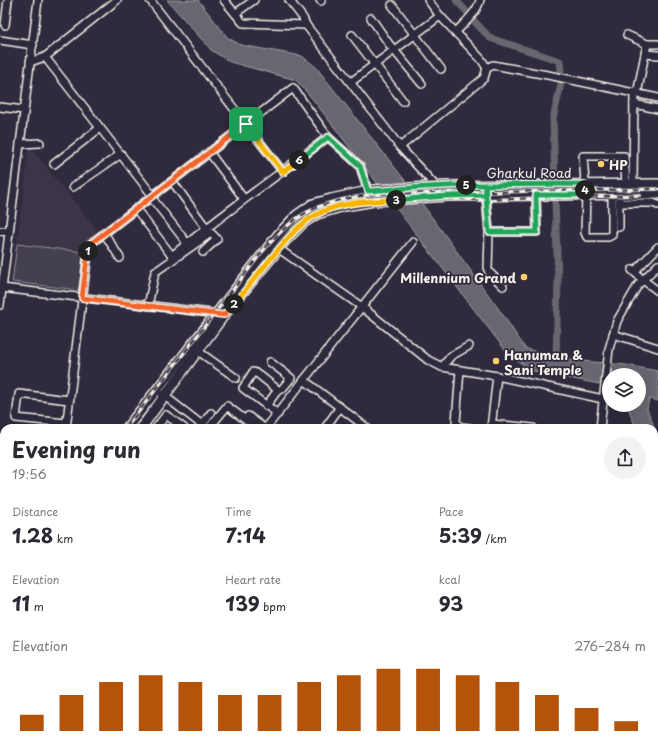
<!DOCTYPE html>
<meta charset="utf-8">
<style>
body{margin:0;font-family:"Playpen Sans",sans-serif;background:#f2f2f3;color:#2b2b33;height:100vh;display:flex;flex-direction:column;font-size:15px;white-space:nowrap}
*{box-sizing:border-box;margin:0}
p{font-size:13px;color:#7c7c81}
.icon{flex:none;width:22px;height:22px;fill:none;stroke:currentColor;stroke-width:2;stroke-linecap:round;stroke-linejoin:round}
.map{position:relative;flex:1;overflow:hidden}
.details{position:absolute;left:0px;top:424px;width:658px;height:324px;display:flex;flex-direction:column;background:#fff;border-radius:12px 12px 0 0;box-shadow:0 4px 16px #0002}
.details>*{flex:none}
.controls{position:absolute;left:602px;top:368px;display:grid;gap:8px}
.controls a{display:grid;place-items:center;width:44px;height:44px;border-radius:50%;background:#fff;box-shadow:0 4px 16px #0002;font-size:20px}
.pin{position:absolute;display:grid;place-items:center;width:34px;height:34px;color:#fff;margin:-17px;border-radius:8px;box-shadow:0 2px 6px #0006}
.km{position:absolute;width:20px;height:20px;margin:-10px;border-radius:50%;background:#222;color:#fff;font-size:11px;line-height:20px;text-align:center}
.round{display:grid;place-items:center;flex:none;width:42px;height:42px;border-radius:21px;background:#f2f2f3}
.overview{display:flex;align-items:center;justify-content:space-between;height:68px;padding:0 12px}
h1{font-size:22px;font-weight:700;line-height:30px}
.metrics{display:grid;grid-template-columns:repeat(3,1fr);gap:6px;height:68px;padding:4px 12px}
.metrics div{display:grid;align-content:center}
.metrics b{font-size:20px;font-weight:700}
.metrics small{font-size:11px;font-weight:400}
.metrics p{font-size:11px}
.chart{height:112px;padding:8px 12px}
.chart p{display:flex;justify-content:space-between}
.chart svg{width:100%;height:72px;margin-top:4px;stroke:#b45309;stroke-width:6}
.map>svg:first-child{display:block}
</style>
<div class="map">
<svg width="658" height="748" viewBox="0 0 658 748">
<rect width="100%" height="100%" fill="#2f2a3d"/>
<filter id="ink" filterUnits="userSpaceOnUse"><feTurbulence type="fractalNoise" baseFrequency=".025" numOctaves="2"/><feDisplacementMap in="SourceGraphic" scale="8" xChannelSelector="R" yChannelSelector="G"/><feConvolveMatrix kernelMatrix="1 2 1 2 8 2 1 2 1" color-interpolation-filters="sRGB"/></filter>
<g filter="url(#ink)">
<g fill="#3b3647">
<path d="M29 146 99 232 84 244V251L17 243Z"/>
<path d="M416 744H504L500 748H415Z"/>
</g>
<g fill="#454050" stroke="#9c989c">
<path d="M17 244 84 252 79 290 12 282Z"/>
<path d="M0 688 4 690V744H125L134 748H9L0 744Z"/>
<path d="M165 744H305L314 748H174Z"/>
</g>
<path fill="#6a6670" stroke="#a19ea0" d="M167 0H198L228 38 241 45 302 56 316 67 407 183 503 315 525 348 548 356 571 360 626 365 658 371V401L649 399 647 409 658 436V488L654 477V428H636L627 405H639V375H609V386L533 371 509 355 314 101 296 80 230 62 211 50Z"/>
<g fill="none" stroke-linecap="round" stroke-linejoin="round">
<g stroke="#a19ea0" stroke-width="2">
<path d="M467 12 474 21"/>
<path d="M0 683 4 685"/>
<path d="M139 744 148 748"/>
<path d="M600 748 605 744"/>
</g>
<g stroke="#6a6670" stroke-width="7">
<path d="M456 0 467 12"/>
<path d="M474 21 490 38 560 61 561 72"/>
<path d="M555 181 553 119 561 84"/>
<path d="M555 201 558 279 556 361"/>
</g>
<g stroke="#f4f1e8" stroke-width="10">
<g id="minor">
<path d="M150 0 283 172"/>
<path d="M224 0 243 23 306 25"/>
<path d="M289 0 303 18 306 25 400 147 433 183"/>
<path d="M320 0 321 1"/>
<path d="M428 0 440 16 481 59 487 68 493 65 553 76 658 98"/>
<path d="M392 5 441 69"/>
<path d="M236 13 254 0"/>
<path d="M371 18 389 44 422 84"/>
<path d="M5 25 8 0"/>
<path d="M455 33C464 23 477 13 480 0"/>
<path d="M352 35 403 101"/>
<path d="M627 35 647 44H658"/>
<path d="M0 40 33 45"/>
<path d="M645 54 658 55"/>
<path d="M45 57 153 196"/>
<path d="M30 62 45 57 117 0"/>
<path d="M351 82 440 16"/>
<path d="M637 94 647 44"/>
<path d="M634 104 658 109"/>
<path d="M0 107 24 110"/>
<path d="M20 144 40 143"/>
<path d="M400 147 484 78 487 68"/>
<path d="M209 152 244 199"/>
<path d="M54 164 100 128"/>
<path d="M172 181 207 229"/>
<path d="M633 184 634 93"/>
<path d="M485 185 489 232 488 271 503 286"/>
<path d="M73 187 121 154"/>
<path d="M612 194V235L608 237H587L585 233 586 195 583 156H624L626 184"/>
<path d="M151 197 187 243"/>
<path d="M619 198V227"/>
<path d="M619 203H653L658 205"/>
<path d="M136 209 172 256C222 214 276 177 328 137"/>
<path d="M0 231 9 232"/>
<path d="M489 232H537L536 195"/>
<path d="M104 233 120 258"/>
<path d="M279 249 362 307 428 360 442 367 497 376 603 399"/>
<path d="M632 270 643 280 658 291"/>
<path d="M634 272 658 247"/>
<path d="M2 288 220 314"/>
<path d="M0 305 38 0"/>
<path d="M148 306 155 272 211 233 217 239 203 252"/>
<path d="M613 334 658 348"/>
<path d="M198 351 236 378"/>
<path d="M270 362 291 378 282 389"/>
<path d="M442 367 451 356 469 346"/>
<path d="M460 370 456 422 460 427 470 428"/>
<path d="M304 380 367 428"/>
<path d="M162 394 206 428"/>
<path d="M266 406 278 390 258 374 253 372 243 388 244 389 278 414"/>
<path d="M248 416 264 428"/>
<path d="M66 423 16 418 19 394 69 400"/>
<path d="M492 424 533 428"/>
<path d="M202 425 211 413"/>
<path d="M66 428 89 245 293 88 328 137 360 166 371 202"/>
<path d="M156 428 166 415 184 428"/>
<path d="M209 428 227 406 251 424 254 428"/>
<path d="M266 428 413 242"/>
<path d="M325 428 340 407"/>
<path d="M491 428 497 376"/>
<path d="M600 428 609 349 617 321 638 285 658 265"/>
<path d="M0 440 4 441"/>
<path d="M654 480 658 491"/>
<path d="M654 512 658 513"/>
<path d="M654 518H658"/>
<path d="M0 520 4 521"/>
<path d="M654 600 658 601"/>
<path d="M340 744 349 748"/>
<path d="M372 748V744"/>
<path d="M407 748 408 744"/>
<path d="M507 748 510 744"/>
</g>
</g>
<g stroke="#f4f1e8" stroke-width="12">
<g id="major">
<path d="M127 428 278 235 296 216 313 204 331 199 373 190 447 186 658 184"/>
<path d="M141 428 224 315 285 241 303 223 317 214 344 206 374 201 447 196 658 194"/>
<path d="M0 588 4 583"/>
<path d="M0 611 4 606"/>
</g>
</g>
<g stroke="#f4f1e8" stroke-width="14">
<path id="highway" d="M656 748 658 746"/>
</g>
<use href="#minor" stroke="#2f2a3d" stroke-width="7"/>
<use href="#major" stroke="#2f2a3d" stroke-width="9"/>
<use href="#highway" stroke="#2f2a3d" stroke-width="11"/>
<g stroke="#f4f1e8" stroke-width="3.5">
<g id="rail">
<path d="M436 198 480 200 640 195"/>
<path d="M126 428 262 252C269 244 277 235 285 228 310 204 344 198 376 194L658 189"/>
<path d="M0 586 4 582"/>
</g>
</g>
<use href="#rail" stroke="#2f2a3d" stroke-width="2" stroke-dasharray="6" stroke-linecap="butt"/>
</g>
</g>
<g fill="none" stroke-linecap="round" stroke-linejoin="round" filter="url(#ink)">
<g stroke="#fff" stroke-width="8">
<path id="split-1" d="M88 251 89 245 246 124"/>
</g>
<g stroke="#fff" stroke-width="8">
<path id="split-2" d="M88 251 82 298 224 315 234 304"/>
</g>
<g stroke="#fff" stroke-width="8">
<path id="split-3" d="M234 304C247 288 259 273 272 257 285 242 298 224 316 215 339 202 370 201 396 200"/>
</g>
<g stroke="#fff" stroke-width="8">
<path id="split-4" d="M396 200 447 196 486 195 485 185 584 184 585 190"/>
</g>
<g stroke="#fff" stroke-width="8">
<path id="split-5" d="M466 185H485L489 232H537L536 195H586L585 190"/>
</g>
<g stroke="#fff" stroke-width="8">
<path id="split-6" d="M299 160 328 137 360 166 368 191 425 187 466 185"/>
</g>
<g stroke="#fff" stroke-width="8">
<path id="split-7" d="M246 124 283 172 299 160"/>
</g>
<use href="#split-1" stroke="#f0652b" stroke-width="5"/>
<use href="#split-2" stroke="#f0652b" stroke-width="5"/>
<use href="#split-3" stroke="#f5b400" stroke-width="5"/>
<use href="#split-4" stroke="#22a559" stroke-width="5"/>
<use href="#split-5" stroke="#22a559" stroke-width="5"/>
<use href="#split-6" stroke="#22a559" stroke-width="5"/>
<use href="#split-7" stroke="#f5b400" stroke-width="5"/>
</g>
<g fill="#ffd166" stroke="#2f2a3d" stroke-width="1.5">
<circle cx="601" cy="164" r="4"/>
<circle cx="524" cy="277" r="4"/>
<circle cx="496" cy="361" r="4"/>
</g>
<g text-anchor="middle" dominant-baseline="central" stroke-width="3.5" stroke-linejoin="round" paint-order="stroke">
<g font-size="13" font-weight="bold" fill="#f4f1e8" stroke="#2f2a3d" text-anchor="start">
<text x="609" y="164">HP</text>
<text x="516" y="277" text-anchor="end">Millennium Grand</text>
<text x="504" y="354">Hanuman &amp;<tspan x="504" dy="15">Sani Temple</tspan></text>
</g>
<g font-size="13" fill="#f4f1e8" stroke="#2f2a3d">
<text x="529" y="172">Gharkul Road</text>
</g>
</g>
</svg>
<div class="controls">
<a><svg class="icon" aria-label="layers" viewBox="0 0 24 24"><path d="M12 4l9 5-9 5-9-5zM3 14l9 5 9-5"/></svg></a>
</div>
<div class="pin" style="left:246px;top:124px;background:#1e9e55"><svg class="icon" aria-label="arrive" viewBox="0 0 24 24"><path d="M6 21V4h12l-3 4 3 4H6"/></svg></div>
<b class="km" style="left:88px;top:251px">1</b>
<b class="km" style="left:234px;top:304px">2</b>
<b class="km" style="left:396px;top:200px">3</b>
<b class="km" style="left:585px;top:190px">4</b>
<b class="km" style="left:466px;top:185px">5</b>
<b class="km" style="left:299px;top:160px">6</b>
<section class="details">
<div class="overview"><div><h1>Evening run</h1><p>19:56</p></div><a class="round"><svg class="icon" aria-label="share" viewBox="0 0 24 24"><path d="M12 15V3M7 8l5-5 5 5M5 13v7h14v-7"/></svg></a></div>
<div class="metrics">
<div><p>Distance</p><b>1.28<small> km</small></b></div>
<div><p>Time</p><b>7:14</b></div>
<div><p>Pace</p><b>5:39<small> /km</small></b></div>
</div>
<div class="metrics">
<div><p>Elevation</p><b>11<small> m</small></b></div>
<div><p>Heart rate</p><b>139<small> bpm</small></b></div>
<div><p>kcal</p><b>93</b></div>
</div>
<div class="chart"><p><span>Elevation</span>276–284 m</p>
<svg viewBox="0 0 160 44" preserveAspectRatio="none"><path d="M5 44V34M15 44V22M25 44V14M35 44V10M45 44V14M55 44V22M65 44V22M75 44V14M85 44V10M95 44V6M105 44V6M115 44V10M125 44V14M135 44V22M145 44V30M155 44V38"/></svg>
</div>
</section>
</div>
